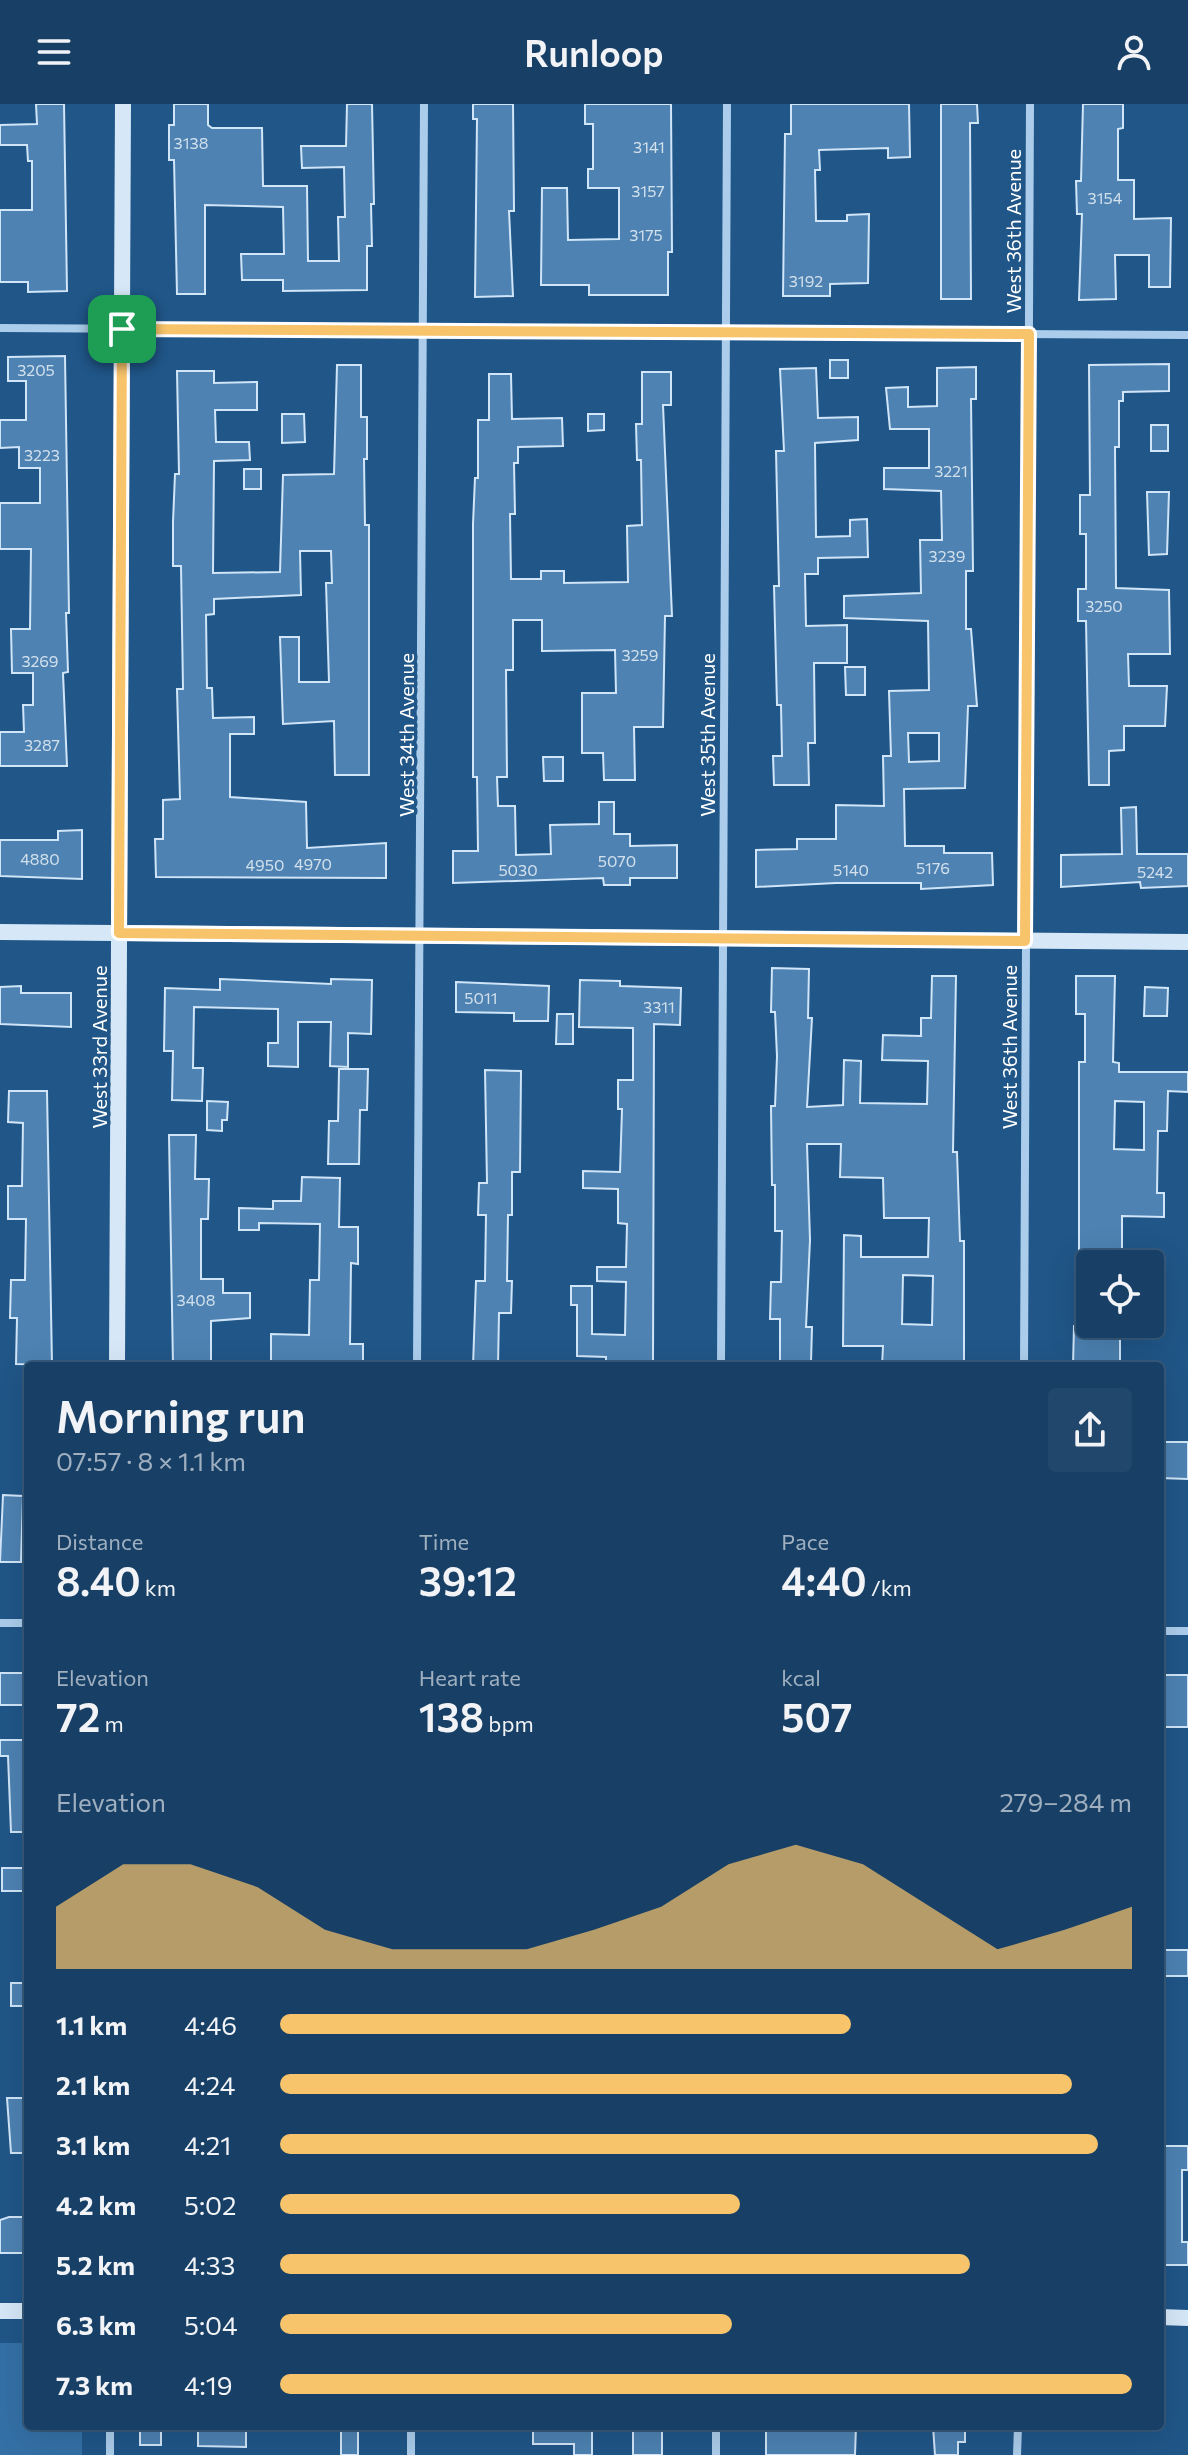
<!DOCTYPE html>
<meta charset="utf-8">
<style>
body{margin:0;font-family:Commissioner,sans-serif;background:#21476c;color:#f1f3f6;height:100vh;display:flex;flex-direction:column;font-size:30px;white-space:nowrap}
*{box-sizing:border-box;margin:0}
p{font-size:26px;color:#9fafbf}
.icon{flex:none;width:44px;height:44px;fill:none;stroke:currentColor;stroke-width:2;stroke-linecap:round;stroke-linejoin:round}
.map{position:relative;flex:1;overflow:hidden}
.panel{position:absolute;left:24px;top:1258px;width:1140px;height:1068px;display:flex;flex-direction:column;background:#184066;border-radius:8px;box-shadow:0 8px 32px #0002,0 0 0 2px #36597a}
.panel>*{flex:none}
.fabs{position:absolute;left:1076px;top:1146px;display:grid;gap:16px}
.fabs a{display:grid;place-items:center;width:88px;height:88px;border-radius:8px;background:#184066;box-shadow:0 8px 32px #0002,0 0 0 2px #36597a;font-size:40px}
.pin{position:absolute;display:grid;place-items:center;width:68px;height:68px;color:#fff;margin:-34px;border-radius:16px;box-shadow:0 4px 12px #0006}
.round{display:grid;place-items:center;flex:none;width:84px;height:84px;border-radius:8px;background:#21476c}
.summary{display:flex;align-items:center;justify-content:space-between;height:136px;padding:0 32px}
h1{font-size:44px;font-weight:600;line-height:60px}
.figures{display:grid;grid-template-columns:repeat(3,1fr);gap:12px;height:136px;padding:8px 32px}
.figures div{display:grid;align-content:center}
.figures b{font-size:40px;font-weight:600}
.figures small{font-size:22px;font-weight:400}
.figures p{font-size:22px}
.chart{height:224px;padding:16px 32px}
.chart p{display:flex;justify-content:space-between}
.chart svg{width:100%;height:144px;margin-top:8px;fill:#f8c46b;opacity:.7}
ul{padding:0 32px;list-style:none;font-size:26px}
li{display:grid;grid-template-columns:128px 96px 1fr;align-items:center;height:60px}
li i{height:20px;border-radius:10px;background:#f8c46b}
header{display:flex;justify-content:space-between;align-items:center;height:104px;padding:0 32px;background:#184066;font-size:36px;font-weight:600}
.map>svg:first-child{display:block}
</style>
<header><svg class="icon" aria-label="menu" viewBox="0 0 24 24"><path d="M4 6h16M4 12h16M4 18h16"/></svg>Runloop<svg class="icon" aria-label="person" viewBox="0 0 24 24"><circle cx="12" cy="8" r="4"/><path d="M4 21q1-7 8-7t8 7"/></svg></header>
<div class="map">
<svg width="1188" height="2351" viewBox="0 0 1188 2351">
<rect width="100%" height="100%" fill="#205688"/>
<path fill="#3470a6" d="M0 2239H28V2322H82V2351H0Z"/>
<g fill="#4d82b2" stroke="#d0e5f8" stroke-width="2" fill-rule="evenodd">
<path d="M36 0H64L67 187 28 188V178H0V106H32V57H28L27 41H0V21L37 20Z"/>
<path d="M174 0H208V21L212 24H262L263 82H307L308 157H339L338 113H345L344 63 302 64 301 42H346L347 0H372L374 100H371L372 142H367V186L283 187V176H242L241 150H284L283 103 205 101V190H177L174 56H169V21H174Z"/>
<path d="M473 0H513L514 107H509L513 192 475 193 477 15H473Z"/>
<path d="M585 0H671L672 148H668V191H589V181H541L542 84H567L568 136 619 135V84H588V65H593V20H585Z"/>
<path d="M791 0H909L910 53 888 54V44L819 46 820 66H815L816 117H847V111L869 110 868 179 830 180V192H783L785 30H791Z"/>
<path d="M941 0H977L978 19H970L971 195H941Z"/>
<path d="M1083 0H1123V24L1118 25V76H1134V115L1171 114 1170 183H1149V151H1115L1116 195 1079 196 1082 110H1077L1076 77H1081Z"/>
<path d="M65 252 69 509H66L68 568 63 569 67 662H0V628H24L23 601H33V569H12L11 525H30L31 445H0V399H40V364H19V343L0 344V316H26V277H8V253Z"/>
<rect x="830" y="256" width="18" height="18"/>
<path d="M1169 260V287L1123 288V297H1119V343H1115L1116 484 1169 486 1170 550H1128L1129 582H1167L1165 622H1124V646L1109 647V681H1089L1086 517H1078V485H1086V430H1080V391H1090L1089 261Z"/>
<path d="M337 261H361V313H367V355H364L365 421H369V671H335L334 617 283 620 280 533H299V578H329L326 479H332L331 447H300L301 491 214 495V510L206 511 207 584H212L213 614 254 613V630H230V693L306 698 307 744 386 739V774L156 773 155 735H163V696L180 695 177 585H183L181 462H173V418L175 370H179L177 267H214V279L257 278V306H215L216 338H249L250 356 214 357 213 469 280 468 283 371 334 370Z"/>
<path d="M976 263V295H971L973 467H966V525H971L977 602H968L965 684 904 685 905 742H944V749H992L993 781 921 785V779H836L756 783V746L797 745V735H836V701L884 702 883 652H891L889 587 929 586 928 517 844 514V492L921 489 920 436H942L941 387 884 385V364H929V325H890L886 284 908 283V303L937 302V264ZM908 629H939V657L909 658Z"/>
<path d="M816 264 818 314 858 313V336L815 339 816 433 850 432V416L867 415 868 453 818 454V470H805L806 522 847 521V559H814L815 639H808L809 681H774L773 652H782L781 601H777L774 482H779L776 347H784L780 265Z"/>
<path d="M642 268H671V301H663L672 512H665L663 623H634L635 676H604L603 649H582V589H616L615 546 542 547V516H513V566H506L507 673H497L498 702H515L516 751 551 750 550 721 599 720V698H614V730H630V742L677 741V774H630V781H604L603 774 453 779V747H478L477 673H473V420L475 374H478V316H489V270H511L512 315 562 314 563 342 518 343V359H514L515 410H510L511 475H541V467H564V479L628 478 627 422 642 421 641 356H637L636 320H642Z"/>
<path d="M282 310H304L305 338 282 339Z"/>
<path d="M588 310H604V326L588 327Z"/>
<rect x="1151" y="321" width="17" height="26"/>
<rect x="244" y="365" width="17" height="20"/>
<path d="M1147 388H1169L1167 450 1149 451Z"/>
<path d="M845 563H865V591H846Z"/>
<path d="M543 653H563V677H544Z"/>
<path d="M1136 703 1137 750H1188V782L1141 784 1140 778 1061 783V751L1122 750 1121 704Z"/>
<path d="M82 726V775L0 772V736H58V727Z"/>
<path d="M772 864 809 865 808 914H812L807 1003 843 1001 844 956 861 957 860 999 927 1000 928 957 882 956 883 931 921 932V914H931L932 872H956L953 1048H957L960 1137H964V1259L899 1258V1262H882L883 1242H843L844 1131 861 1132V1153H928L929 1114H884L883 1074 840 1073 841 1040H807L810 1136 806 1223H812L811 1258H780V1215H770L771 1178H781L782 1127H775V1081H772L771 1002H775L777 952 775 908H771ZM903 1171 933 1172 932 1221 902 1220Z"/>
<path d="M1076 872H1115L1113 958 1119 959V968H1188V988L1168 987 1167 1027H1158L1157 1089H1164V1113L1122 1112V1160H1079V958H1085V910H1076ZM1115 997 1144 998V1046L1114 1045Z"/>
<path d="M220 875 331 880V875L372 876 371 930 348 929V963L330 962 331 918H298V963L268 962V939H278V905L194 903 193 964H203L202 997 172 996 173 947H164L165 884 220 886Z"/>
<path d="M580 876 620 877V882L681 884 680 921 654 920 653 1262H606V1253L577 1252V1201H571V1182H592V1230L625 1231 626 1178 597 1177V1163H626L627 1120 618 1119V1085L583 1084V1067L620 1068 622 1005H618V976H633V924L579 923Z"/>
<path d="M456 878 549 882 548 917H514V909L456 908Z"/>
<path d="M21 882V889H71V923L0 920V883Z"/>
<path d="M1145 883 1168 884 1167 912H1144Z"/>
<path d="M557 910H573V940H556Z"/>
<path d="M339 965H368L367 1006H360L359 1060H328L329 1017H338Z"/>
<path d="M485 966 521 967 520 1068H512V1111H508L507 1177H512L511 1209H499L498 1262H473L476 1177H485L486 1111H478L479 1079H487Z"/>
<path d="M9 987H47L52 1261 16 1260 17 1214H10L11 1176H25L26 1115H8V1082H22L23 1019 8 1018Z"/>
<path d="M207 997 228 998 227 1016H222V1027L207 1026Z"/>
<path d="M169 1031H196L195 1075H209L208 1115H201V1175H223V1189H250V1214L211 1217V1262H173Z"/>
<path d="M302 1073 340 1074 339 1123H358V1160L351 1159 350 1240H363V1262H271V1230L309 1231 310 1176H319L320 1120 259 1119V1126H239V1104L273 1105V1097H301Z"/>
<path d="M1150 1154H1165L1164 1203 1150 1202Z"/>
<path d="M1074 1222 1120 1223V1262L1073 1261Z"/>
<path d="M1160 1338H1188V1375L1160 1374Z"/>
<path d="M3 1391 23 1392 21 1458H0Z"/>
<rect x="0" y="1569" width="28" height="32"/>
<rect x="1160" y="1571" width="28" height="52"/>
<path d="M0 1636H28V1728H11L8 1652H0Z"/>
<rect x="2" y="1764" width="26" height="23"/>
<rect x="1160" y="1846" width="28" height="26"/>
<rect x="11" y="1879" width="17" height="23"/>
<path d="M7 1994H28V2049H11Z"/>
<path d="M1160 2042H1188V2066H1182V2138H1188V2161H1160Z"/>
<path d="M9 2113H28V2149H0V2116Z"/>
<rect x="140" y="2322" width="21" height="19"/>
<path d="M198 2322H246V2343L198 2342Z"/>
<rect x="341" y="2322" width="17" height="29"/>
<path d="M533 2322H592V2351H574V2340H533Z"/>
<rect x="633" y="2322" width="29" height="29"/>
<path d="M766 2322H856L855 2351H766Z"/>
<path d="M933 2322H965V2338H958V2351H935Z"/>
</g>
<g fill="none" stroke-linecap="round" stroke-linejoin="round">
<g stroke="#abcdeb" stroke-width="8">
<path d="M0 224 1188 231"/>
<path d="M417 1262 424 0"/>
<path d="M721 1262 727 0"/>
<path d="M1024 1262 1030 0"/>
<path d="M0 1519H28"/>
<path d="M1160 1527H1188"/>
<path d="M110 2351V2322"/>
<path d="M411 2351V2322"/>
<path d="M716 2351V2322"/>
<path d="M1017 2351 1018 2322"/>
</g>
<g stroke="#d6e8f8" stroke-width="16">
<path d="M0 828 1188 838"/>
<path d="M117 1262 123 0"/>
<path d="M0 2207H28"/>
<path d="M1160 2213 1188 2214"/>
</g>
</g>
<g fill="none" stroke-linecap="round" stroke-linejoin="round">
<g stroke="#fff" stroke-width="16">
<path id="route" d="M122 225 1029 230 1025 837 119 829Z"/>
</g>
<use href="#route" stroke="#f8c46b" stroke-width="10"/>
</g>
<g text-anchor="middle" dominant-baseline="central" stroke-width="7" stroke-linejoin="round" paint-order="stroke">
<g font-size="16" fill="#d2e0ec">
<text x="191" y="38">3138</text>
<text x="649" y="42">3141</text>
<text x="648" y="86">3157</text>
<text x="1105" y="93">3154</text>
<text x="646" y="130">3175</text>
<text x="806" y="176">3192</text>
<text x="36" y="265">3205</text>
<text x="42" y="350">3223</text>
<text x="951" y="366">3221</text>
<text x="947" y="451">3239</text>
<text x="1104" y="501">3250</text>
<text x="640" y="550">3259</text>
<text x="40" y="556">3269</text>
<text x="42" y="640">3287</text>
<text x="40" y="754">4880</text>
<text x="617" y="756">5070</text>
<text x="313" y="759">4970</text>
<text x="265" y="760">4950</text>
<text x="933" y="763">5176</text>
<text x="518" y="765">5030</text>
<text x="851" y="765">5140</text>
<text x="1155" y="767">5242</text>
<text x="481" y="893">5011</text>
<text x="659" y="902">3311</text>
<text x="196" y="1195">3408</text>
</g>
<g font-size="20" fill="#fff" stroke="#205688">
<text transform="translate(1013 127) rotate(-90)">West 36th Avenue</text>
<text transform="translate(406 631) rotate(-90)">West 34th Avenue</text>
<text transform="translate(707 631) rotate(-90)">West 35th Avenue</text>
<text transform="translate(99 943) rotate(-90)">West 33rd Avenue</text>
<text transform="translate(1009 943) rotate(-90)">West 36th Avenue</text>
</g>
</g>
</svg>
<div class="fabs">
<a><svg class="icon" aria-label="locate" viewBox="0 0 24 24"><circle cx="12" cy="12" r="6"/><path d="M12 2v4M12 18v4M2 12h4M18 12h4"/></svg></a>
</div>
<div class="pin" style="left:122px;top:225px;background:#1e9e55"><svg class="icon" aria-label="arrive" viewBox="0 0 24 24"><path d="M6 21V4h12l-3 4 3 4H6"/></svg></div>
<section class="panel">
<div class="summary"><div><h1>Morning run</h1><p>07:57 · 8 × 1.1 km</p></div><a class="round"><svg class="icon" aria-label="share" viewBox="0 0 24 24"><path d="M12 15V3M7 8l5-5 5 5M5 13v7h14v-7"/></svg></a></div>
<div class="figures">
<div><p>Distance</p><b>8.40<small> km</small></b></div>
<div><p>Time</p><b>39:12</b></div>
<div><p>Pace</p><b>4:40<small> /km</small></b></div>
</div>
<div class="figures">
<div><p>Elevation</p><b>72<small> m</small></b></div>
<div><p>Heart rate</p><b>138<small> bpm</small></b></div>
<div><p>kcal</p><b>507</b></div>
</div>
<div class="chart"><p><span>Elevation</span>279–284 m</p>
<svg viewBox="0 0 160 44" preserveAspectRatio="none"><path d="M0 44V25L10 12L20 12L30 19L40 32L50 38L60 38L70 38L80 32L90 25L100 12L110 6L120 12L130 25L140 38L150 32L160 25V44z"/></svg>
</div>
<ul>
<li><b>1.1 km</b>4:46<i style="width:67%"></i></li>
<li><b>2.1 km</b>4:24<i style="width:93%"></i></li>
<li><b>3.1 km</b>4:21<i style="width:96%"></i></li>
<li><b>4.2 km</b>5:02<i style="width:54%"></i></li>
<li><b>5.2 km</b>4:33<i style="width:81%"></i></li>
<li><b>6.3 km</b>5:04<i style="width:53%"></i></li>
<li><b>7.3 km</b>4:19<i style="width:100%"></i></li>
</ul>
</section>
</div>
